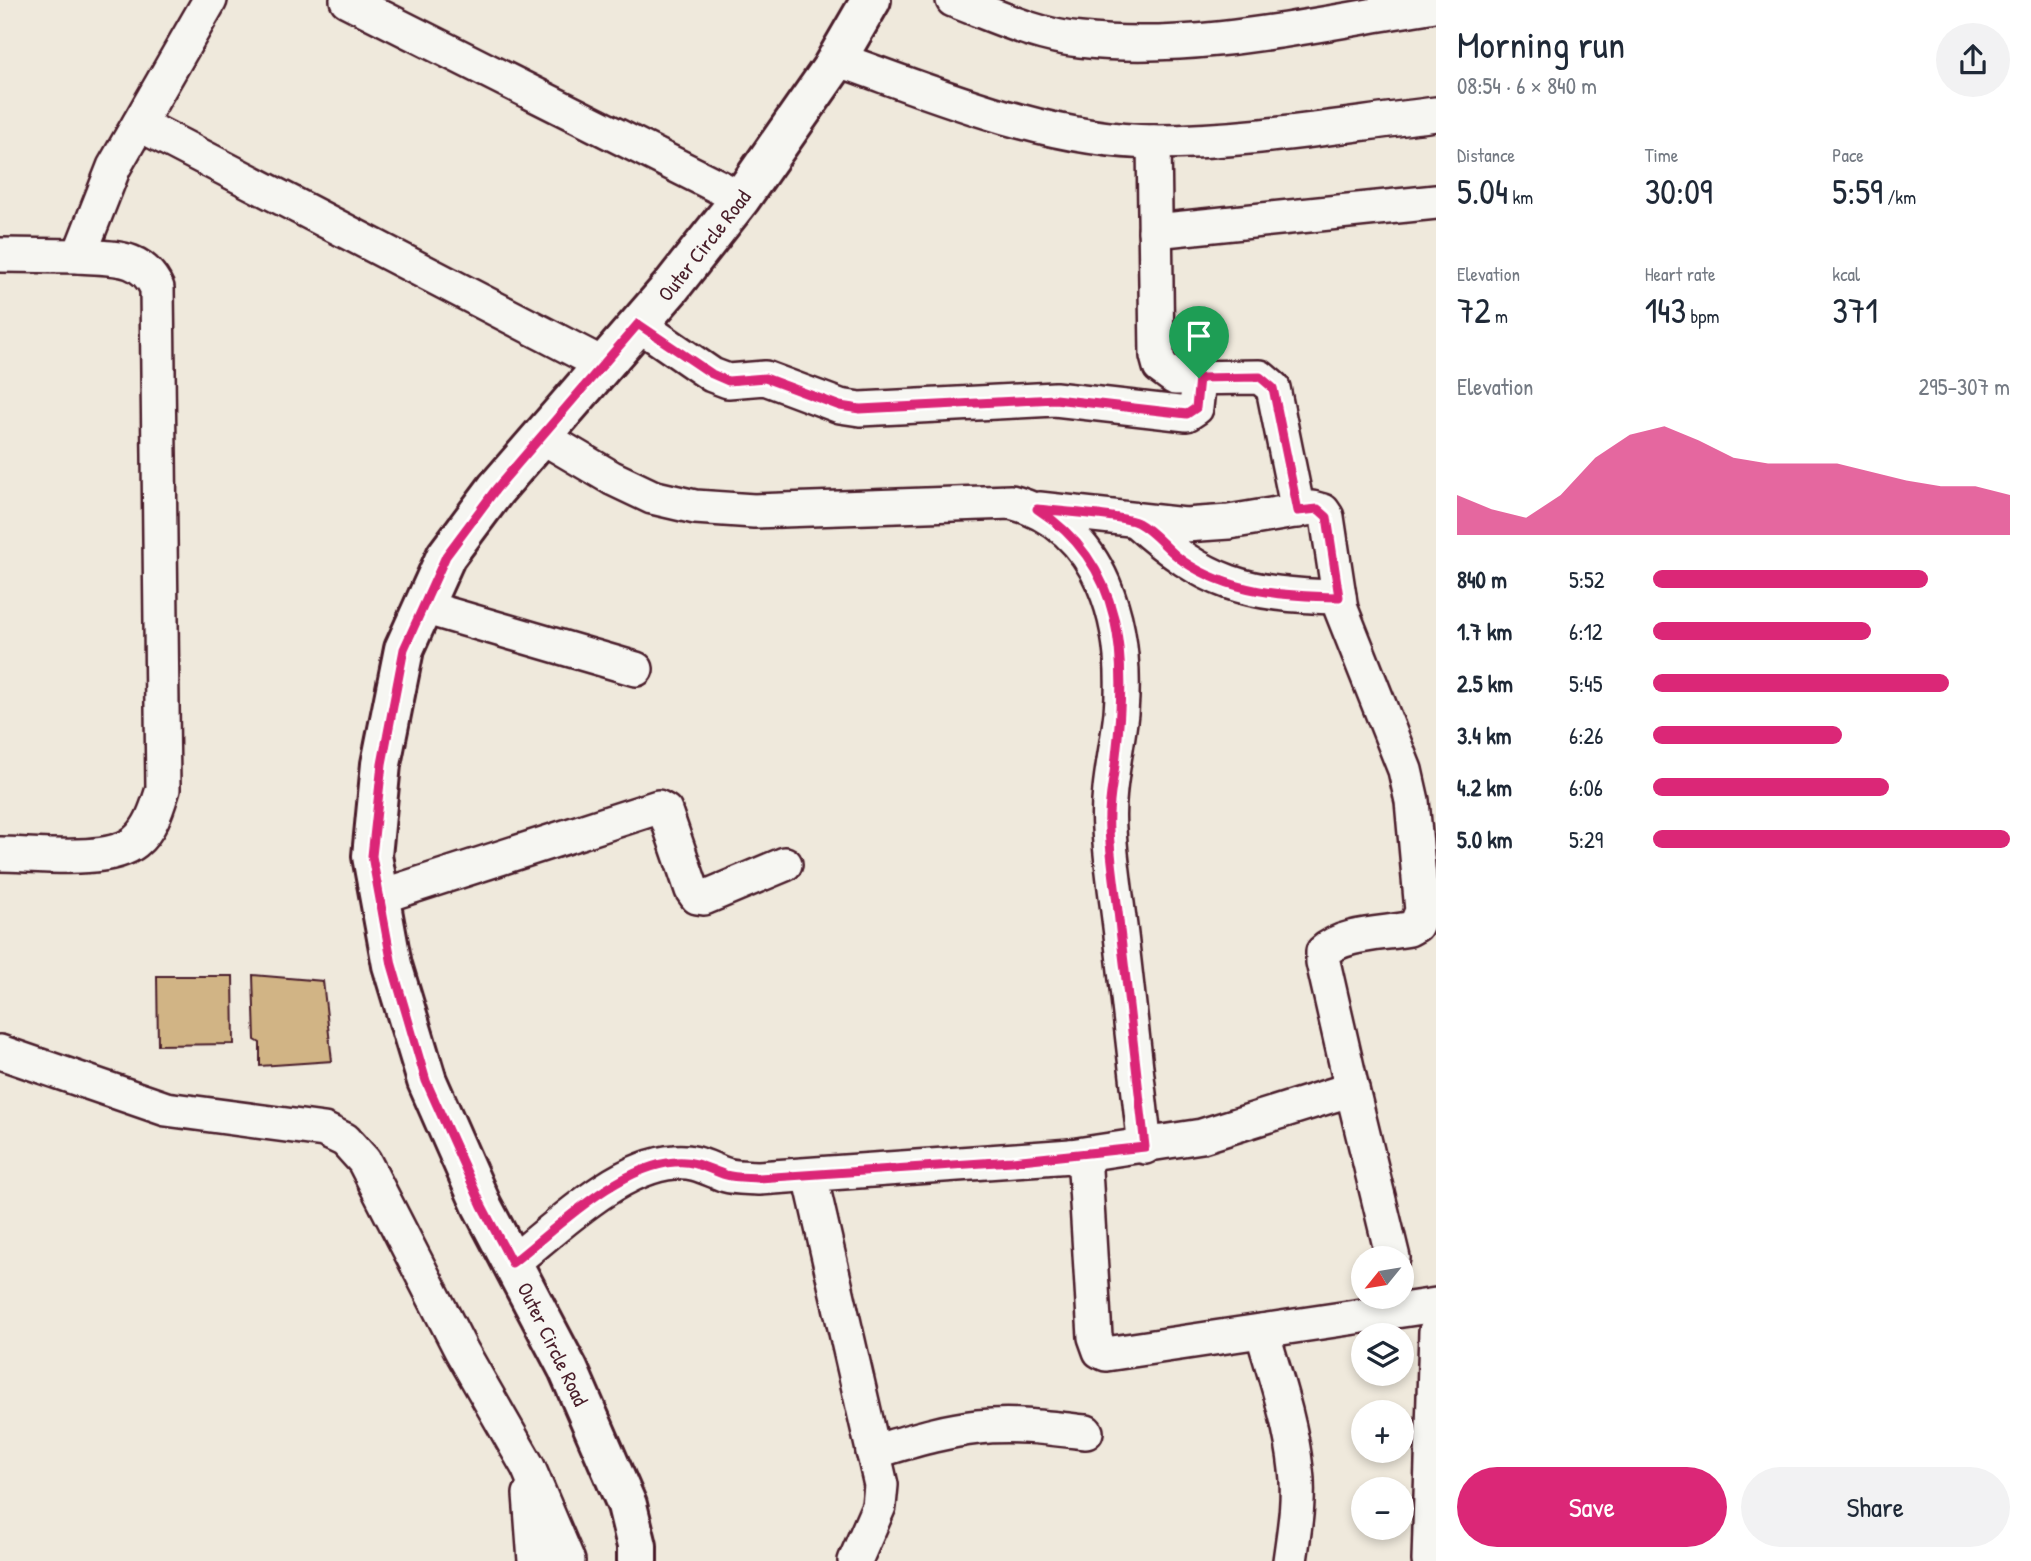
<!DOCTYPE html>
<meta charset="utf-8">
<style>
body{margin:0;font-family:"Patrick Hand",sans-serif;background:#f2f2f3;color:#1f2937;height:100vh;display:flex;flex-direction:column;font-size:26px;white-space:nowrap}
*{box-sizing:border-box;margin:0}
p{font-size:23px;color:#747a83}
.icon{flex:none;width:38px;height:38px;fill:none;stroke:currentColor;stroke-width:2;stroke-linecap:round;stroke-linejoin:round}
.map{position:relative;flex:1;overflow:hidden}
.drawer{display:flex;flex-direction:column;background:#fff;width:595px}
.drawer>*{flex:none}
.needle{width:46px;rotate:240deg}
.tools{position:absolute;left:1351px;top:1246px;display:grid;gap:14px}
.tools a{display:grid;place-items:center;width:63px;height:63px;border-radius:50%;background:#fff;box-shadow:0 4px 10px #0003;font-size:35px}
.pin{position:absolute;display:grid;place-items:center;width:60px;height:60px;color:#fff;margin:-72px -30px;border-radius:50% 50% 50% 0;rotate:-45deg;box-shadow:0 0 7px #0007}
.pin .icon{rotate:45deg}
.round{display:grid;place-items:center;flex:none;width:74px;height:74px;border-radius:37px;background:#f2f2f3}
.headline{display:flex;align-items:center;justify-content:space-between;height:119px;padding:0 21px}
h1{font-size:38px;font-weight:600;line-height:52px}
.figures{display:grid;grid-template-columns:repeat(3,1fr);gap:10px;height:119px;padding:7px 21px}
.figures div{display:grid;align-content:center}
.figures b{font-size:35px;font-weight:600}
.figures small{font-size:19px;font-weight:400}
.figures p{font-size:19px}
.chart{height:196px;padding:14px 21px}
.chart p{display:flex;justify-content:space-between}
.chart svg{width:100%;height:126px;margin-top:7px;fill:#db2777;opacity:.7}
.action{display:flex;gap:14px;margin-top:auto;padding:14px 21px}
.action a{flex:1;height:80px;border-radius:42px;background:#db2777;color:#fff;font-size:28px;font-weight:600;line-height:80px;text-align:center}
.action a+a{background:#f2f2f3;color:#1f2937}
ul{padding:0 21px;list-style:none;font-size:23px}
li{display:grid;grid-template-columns:112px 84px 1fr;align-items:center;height:52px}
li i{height:18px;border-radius:9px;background:#db2777}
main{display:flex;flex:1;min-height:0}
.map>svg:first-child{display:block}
</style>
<main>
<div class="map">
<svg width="1436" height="1561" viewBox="0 0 1436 1561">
<rect width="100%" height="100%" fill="#efe9dc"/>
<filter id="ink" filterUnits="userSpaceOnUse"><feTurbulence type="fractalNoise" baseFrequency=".0143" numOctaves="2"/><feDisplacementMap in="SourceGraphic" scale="14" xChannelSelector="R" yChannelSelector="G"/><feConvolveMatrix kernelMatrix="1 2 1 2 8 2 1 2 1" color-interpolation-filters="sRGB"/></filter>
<g filter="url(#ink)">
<g fill="#d1b485" stroke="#4a1f2b" stroke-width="2">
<path d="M253 975 323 981 332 1061 260 1066V1043L255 1040Z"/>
<path d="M157 976H233L234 1044 158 1045Z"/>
</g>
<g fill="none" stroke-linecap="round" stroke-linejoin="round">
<g stroke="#4a1f2b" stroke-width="38">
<g id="minor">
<path d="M347 0 741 198"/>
<path d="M953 0C993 15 1037 36 1080 40 1197 53 1319 23 1435 5"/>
<path d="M837 59C939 95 1046 141 1155 142 1249 142 1343 125 1436 114"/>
<path d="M139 124 602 364"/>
<path d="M1154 142 1157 356 1160 367 1175 378 1260 377 1273 388 1298 511"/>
<path d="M1155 231 1436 202"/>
<path d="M0 255 79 256 114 167 210 0"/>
<path d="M638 324 712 375 728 381 765 378 840 406 860 409 1055 399 1187 414 1196 408 1199 378"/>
<path d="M541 436 612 478 652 497 695 507 754 511 1011 502C1104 526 1128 627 1121 713 1117 751 1106 791 1109 829 1111 865 1117 900 1121 935 1129 1006 1137 1076 1145 1147"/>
<path d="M1039 509 1185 525 1229 522 1312 508 1323 511 1327 517 1341 609 1405 770 1412 801 1422 911 1416 925 1409 929C1384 934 1342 933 1323 952V962L1352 1089"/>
<path d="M1137 522C1207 584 1245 595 1339 597"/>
<path d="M423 607 636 669"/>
<path d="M0 854C35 854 108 864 135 842 151 829 157 808 163 789L157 288C141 254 113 259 79 256"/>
<path d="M379 897 658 807 665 811 692 890 697 897 704 898 785 864"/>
<path d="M0 1052 166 1109 324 1130 345 1140 364 1161 461 1350 528 1467 568 1561"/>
<path d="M1071 1156 1202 1136 1352 1089 1393 1258"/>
<path d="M810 1175 881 1485 879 1506 855 1561"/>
<path d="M512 1263C556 1228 618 1166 675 1162 696 1160 708 1169 726 1175 736 1178 748 1177 759 1178L1071 1156 1082 1163 1085 1170 1095 1337 1100 1351 1106 1354 1436 1305"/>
<path d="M1262 1331C1275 1376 1291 1422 1296 1469 1300 1499 1294 1531 1290 1561"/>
<path d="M873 1452C908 1442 942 1431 978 1427 1014 1423 1050 1428 1086 1432"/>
<path d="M530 1494 535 1561"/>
<path d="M1429 1561 1436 1331"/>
</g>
</g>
<g stroke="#4a1f2b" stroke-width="44">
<g id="secondary">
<path id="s1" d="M637 1561V1546L627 1505 568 1369 482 1206 427 1081 392 965 372 856 381 764 404 649 446 556 496 489 671 287 741 198 831 69 871 0"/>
</g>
</g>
<use href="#minor" stroke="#f6f6f2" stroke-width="33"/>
<use href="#secondary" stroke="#f6f6f2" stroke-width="38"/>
</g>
</g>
<g fill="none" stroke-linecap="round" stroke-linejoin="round" filter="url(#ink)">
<g stroke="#fff" stroke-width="14">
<path id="route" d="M638 324 712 374 728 381 765 378 840 406 860 409 1055 399 1187 414 1196 408 1199 378 1260 377 1273 388 1298 511 1318 509 1327 517 1339 597C1284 596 1230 593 1183 561 1167 550 1155 532 1138 523 1127 516 1055 511 1037 509 1126 566 1127 660 1116 756 1114 780 1107 804 1109 830 1111 863 1117 897 1120 930 1129 1002 1137 1075 1145 1147L1012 1161 759 1178C749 1177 736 1178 726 1175 708 1169 696 1160 675 1162 618 1166 556 1229 512 1263L482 1206 426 1081 392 965 372 856 382 764 404 649 446 556 496 489Z"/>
</g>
<use href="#route" stroke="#db2777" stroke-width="9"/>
</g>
<g text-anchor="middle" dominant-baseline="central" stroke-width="5" stroke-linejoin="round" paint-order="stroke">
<g font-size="21" fill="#4a1f2b" stroke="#f6f6f2">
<text stroke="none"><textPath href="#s1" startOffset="1474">Outer Circle Road</textPath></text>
<text transform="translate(553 1344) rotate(64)">Outer Circle Road</text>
</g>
</g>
</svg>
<div class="tools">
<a><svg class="needle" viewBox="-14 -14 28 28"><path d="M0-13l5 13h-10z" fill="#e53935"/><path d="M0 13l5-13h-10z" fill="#747a83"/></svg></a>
<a><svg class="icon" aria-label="layers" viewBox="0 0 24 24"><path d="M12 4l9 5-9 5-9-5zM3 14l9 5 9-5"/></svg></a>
<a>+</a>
<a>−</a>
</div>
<div class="pin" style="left:1199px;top:378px;background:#1e9e55"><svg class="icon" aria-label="arrive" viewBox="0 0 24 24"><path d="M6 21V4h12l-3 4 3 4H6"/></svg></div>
</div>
<section class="drawer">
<div class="headline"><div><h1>Morning run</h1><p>08:54 · 6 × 840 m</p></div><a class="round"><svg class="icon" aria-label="share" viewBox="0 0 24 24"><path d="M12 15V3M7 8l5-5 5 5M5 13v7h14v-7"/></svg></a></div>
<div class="figures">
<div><p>Distance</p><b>5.04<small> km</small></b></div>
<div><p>Time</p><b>30:09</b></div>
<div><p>Pace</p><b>5:59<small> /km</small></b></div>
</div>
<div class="figures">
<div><p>Elevation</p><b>72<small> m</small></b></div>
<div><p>Heart rate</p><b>143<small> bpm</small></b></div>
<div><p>kcal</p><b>371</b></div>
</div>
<div class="chart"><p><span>Elevation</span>295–307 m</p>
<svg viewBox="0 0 160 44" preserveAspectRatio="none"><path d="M0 44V30L10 35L20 38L30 30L40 17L50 9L60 6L70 11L80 17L90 19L100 19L110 19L120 22L130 25L140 27L150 27L160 30V44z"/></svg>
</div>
<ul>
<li><b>840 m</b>5:52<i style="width:77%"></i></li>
<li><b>1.7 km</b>6:12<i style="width:61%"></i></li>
<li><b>2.5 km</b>5:45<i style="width:83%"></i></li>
<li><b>3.4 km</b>6:26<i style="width:53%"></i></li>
<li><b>4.2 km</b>6:06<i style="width:66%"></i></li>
<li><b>5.0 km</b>5:29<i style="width:100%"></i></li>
</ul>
<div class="action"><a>Save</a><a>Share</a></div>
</section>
</main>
